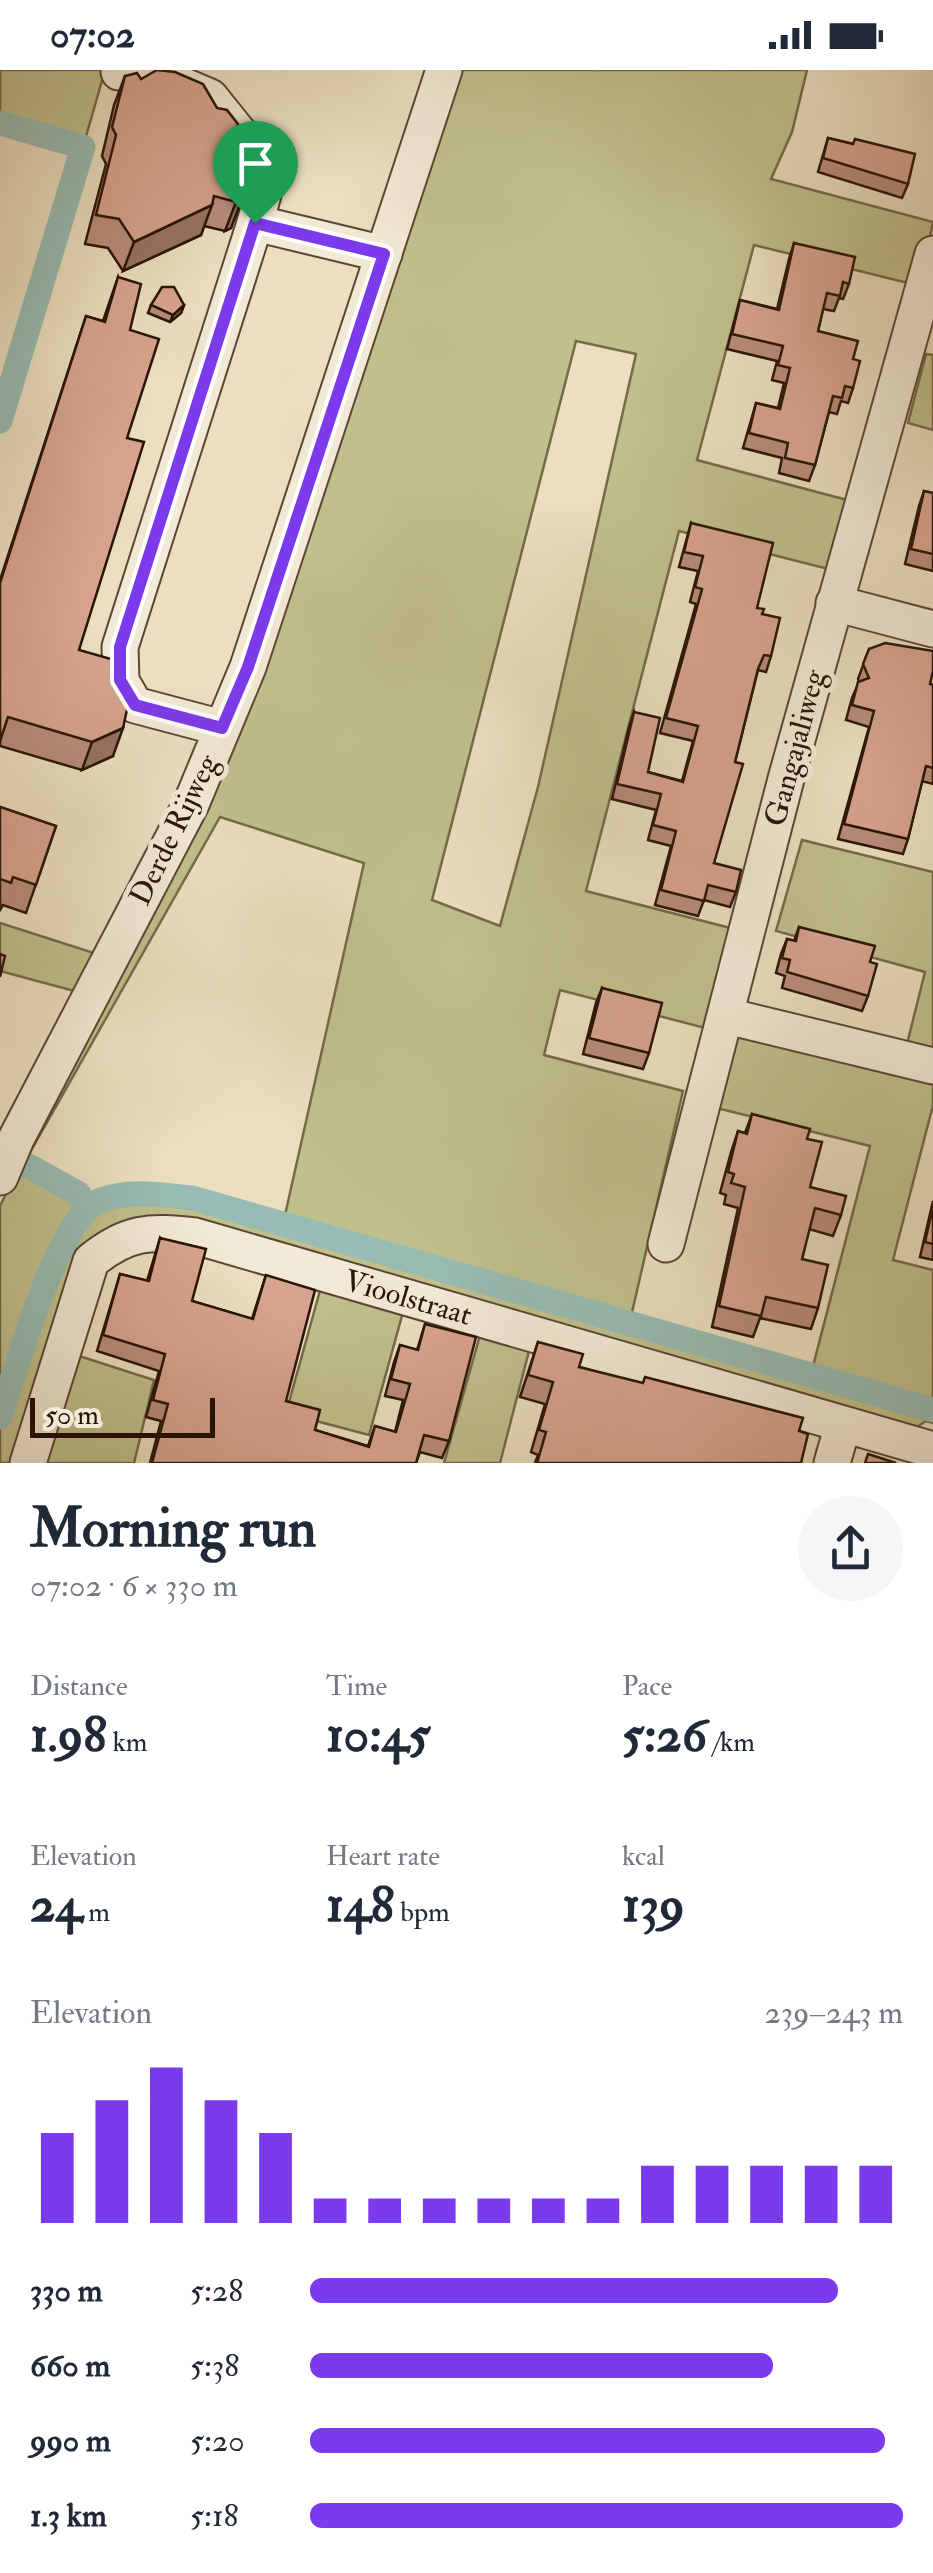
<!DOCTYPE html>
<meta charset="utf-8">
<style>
body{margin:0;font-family:"IM FELL Double Pica",serif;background:#f6f6f7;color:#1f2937;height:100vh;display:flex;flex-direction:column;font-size:38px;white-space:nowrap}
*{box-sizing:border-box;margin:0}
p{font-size:32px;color:#747a83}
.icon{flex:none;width:55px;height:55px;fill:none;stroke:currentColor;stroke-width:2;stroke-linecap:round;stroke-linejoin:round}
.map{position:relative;height:1393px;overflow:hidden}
.drawer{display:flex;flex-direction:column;background:#fff;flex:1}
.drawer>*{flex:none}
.scale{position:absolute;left:30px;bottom:25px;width:185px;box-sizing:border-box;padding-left:10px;border:5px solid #2a1407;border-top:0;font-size:28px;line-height:35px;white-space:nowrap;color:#2a1407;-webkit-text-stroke:8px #f2ead6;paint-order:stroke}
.pin{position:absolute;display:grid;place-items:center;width:85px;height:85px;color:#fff;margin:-102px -42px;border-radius:50% 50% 50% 0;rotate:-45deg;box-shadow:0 0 10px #0007}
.pin .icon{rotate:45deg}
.round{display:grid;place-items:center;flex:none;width:105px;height:105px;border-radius:52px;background:#f6f6f7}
.head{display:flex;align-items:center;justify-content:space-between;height:170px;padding:0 30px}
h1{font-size:55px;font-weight:700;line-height:75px}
.stats{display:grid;grid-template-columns:repeat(3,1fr);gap:15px;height:170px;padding:10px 30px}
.stats div{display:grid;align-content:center}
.stats b{font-size:50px;font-weight:700}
.stats small{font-size:28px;font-weight:400}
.stats p{font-size:28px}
.chart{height:280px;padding:20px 30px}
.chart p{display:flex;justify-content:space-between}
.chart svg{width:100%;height:180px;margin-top:10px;stroke:#7c3aed;stroke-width:6}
ul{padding:0 30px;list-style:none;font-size:32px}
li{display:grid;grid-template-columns:160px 120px 1fr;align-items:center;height:75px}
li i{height:25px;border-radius:12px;background:#7c3aed}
.status{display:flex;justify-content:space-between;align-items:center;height:70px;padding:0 50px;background:#fff;direction:ltr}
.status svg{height:28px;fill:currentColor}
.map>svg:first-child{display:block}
</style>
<div class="status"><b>07:02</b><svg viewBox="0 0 49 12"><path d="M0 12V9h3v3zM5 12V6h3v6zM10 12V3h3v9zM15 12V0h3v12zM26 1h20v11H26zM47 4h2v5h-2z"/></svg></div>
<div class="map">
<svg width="933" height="1393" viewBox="0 0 933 1393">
<rect width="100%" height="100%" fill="#ebdfc0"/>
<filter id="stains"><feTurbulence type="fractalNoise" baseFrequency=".002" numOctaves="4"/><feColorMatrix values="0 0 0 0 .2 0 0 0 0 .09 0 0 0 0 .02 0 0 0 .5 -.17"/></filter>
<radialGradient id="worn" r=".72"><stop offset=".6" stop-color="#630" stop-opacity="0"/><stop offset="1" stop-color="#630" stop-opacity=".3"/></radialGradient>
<g fill="#c0c08d" stroke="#756a4a" stroke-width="2.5" fill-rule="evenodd">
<path d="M0 0H105L83 77 0 53Z"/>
<path d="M454 0H807L792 62 771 109 933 152 920 216 754 175 697 390 862 434 844 503 679 461 586 821 750 863 724 963 560 920 544 985 683 1021 630 1251 811 1304 870 1076 717 1038 738 959 933 1005V1035L893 1190 933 1200V1353L926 1351 909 1362 188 1147 186 1153 120 1156 17 1393H0V1136L199 737ZM576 271 636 284 538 717 500 856 432 830ZM220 747 364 793 283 1154C223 1137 147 1105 87 1137L79 1124 24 1093Z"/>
<path d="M926 284 933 285V360L908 353Z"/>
<path d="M802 770 933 802V989L905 982 925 902 776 861Z"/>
<path d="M0 853 100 885 78 922 0 901Z"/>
<path d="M321 1217 403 1242 369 1365 286 1343Z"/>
<path d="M480 1265 529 1281 500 1393H444Z"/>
<path d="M73 1284 154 1310 134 1393H39Z"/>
</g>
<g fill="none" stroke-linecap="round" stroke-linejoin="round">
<g stroke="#98bcb3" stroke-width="25">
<path d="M0 53 83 77 0 351"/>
<path d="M23 1093 79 1124 86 1138"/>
<path d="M0 1347C15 1302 58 1147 99 1131 128 1119 161 1125 192 1128L933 1340"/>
</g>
<g stroke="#5a4735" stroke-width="39">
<g id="minor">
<path d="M119 2 170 10 210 27 259 88 266 114 255 153"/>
<path d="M834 533 933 559"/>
<path d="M222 658 135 635 121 611 120 577 255 153 384 184"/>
<path d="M727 946 933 996"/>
<path d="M0 1107 16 1069 191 734 248 597 444 0"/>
<path d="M666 1174 786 709 933 184"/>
<path d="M28 1393 91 1191C128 1161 149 1161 195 1166L933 1380"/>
<path d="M832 1393 843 1355"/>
</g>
</g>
<use href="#minor" stroke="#f2ead6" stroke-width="35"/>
</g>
<g fill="#b88c7a" stroke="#2a1407" stroke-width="2.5">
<path d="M125 6 141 9 231 82 249 86 231 158 225 161 204 156 201 165 123 201 108 178 85 174 106 94 102 86 114 35Z"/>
<path d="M828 68 853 74 908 114 902 128 818 102Z"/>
<path d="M794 173 849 214 843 229 839 228 834 241 823 239 818 261 853 289V318L848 333 841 331 837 344 829 342 815 395 809 411 779 403 782 388 743 378 756 333 778 338 784 313 772 310 777 291 727 279 740 230 777 239 789 189Z"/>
<path d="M118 207 130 260 127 368 79 580 113 686 82 700 0 676V510L86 246 103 251Z"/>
<path d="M151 235H184L181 243 170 252 148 243Z"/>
<path d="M924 421 933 423V501L905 494 919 436Z"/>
<path d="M691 453 762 544 771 586 766 602 758 600 735 692 714 793 736 822 730 837 704 830 698 846 655 835 671 776 648 770 656 740 612 729 629 657 634 642 648 702 682 711 693 671 660 663 696 534 690 532 698 501 679 497Z"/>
<path d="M869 579 933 615V714L922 711 908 769 903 784 838 769 869 657 846 650 852 628 859 612 858 609Z"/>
<path d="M0 737 56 756 26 843 3 835 0 840Z"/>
<path d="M799 857 870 892 868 926 862 941 782 918 785 906 776 903 781 884 787 869 794 871Z"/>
<path d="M602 918 649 983 643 999 583 984 596 933Z"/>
<path d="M752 1044 807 1069 810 1117 841 1145 833 1166 809 1159 802 1189 818 1238 811 1259 760 1248 753 1267 712 1257 738 1138 724 1134 726 1125 720 1123 731 1082 738 1061 745 1063Z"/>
<path d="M933 1131V1190L920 1187Z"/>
<path d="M160 1168 192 1231 252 1249 266 1205 286 1331 315 1360 368 1376 375 1356 395 1362 403 1330 385 1326 394 1292 400 1275 417 1280 425 1254 449 1371 442 1388 420 1382 416 1393H150L161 1351 146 1347 159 1301 97 1281 120 1204 147 1211Z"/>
<path d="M538 1272 579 1297 799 1361 801 1393H535L538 1385 531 1382 545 1334 520 1327Z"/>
</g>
<g fill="#967263" stroke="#2a1407" stroke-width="2.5">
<path d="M242 129 231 158 225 161 236 132Z"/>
<path d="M212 135 201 165 123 201 134 172Z"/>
<path d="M184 235 181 243 170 252 173 245Z"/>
<path d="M123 658 113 686 82 700 92 672Z"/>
</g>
<g fill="#d6a38e" stroke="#2a1407" stroke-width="2.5">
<path d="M157 0 175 2 203 14 217 38 227 40 238 54 231 82 249 86 252 93 242 129 236 132 214 126 212 135 134 172 119 149 96 145 116 65 112 57 125 6 137 3 141 9Z"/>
<path d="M828 68 853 74 855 69 915 84 908 114 823 88Z"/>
<path d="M794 173 855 187 849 214 843 212 840 226 827 223 818 261 858 271 853 289 860 291 853 318 845 316 842 328 833 326 815 395 785 388 788 373 749 363 756 333 780 339 790 298 778 295 783 276 732 264 740 230 779 240Z"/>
<path d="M118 207 141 214 130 260 159 269 127 368 144 372 79 580 111 589 131 621 123 658 92 672 8 647 0 671V513L86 246 105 252Z"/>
<path d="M162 217H174L184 235 173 245 151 235Z"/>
<path d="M924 421 933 423V484L911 479Z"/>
<path d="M691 453 773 473 757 538 764 539 762 544 780 548 771 586 764 585 758 599 735 692 743 694 714 793 741 800 736 822 708 815 704 831 661 820 676 761 653 755 661 724 617 714 634 642 660 648 648 702 683 712 698 656 666 648 702 519 695 517 703 486 684 482Z"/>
<path d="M885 573 933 581V601L930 614 933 615V698L926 696 908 769 844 754 874 641 852 635 858 612 869 608 863 594 869 579Z"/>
<path d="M0 737 56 756 36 815 13 807 11 813 0 809Z"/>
<path d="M799 857 875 876 870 892 877 894 868 926 787 902 790 890 782 888 787 869 796 871Z"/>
<path d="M0 884 5 886 0 907Z"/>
<path d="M602 918 662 933 649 983 589 968Z"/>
<path d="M752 1044 810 1059 807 1069 822 1072 810 1117 846 1126 841 1145 815 1138 802 1189 828 1195 818 1238 766 1227 761 1246 719 1236 745 1117 731 1113 734 1104 728 1102 738 1061 747 1064Z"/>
<path d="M933 1136V1174L925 1172Z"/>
<path d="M160 1168 206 1179 192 1231 253 1249 266 1205 315 1220 286 1331 320 1340 315 1360 369 1377 375 1356 396 1362 410 1314 391 1309 400 1275 418 1280 425 1254 476 1267 449 1371 424 1365 416 1393H152L168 1334 153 1330 165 1284 103 1265 120 1204 149 1211Z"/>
<path d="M538 1272 583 1284 579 1297 643 1313 645 1307 803 1348 799 1361 808 1364 801 1393H537L546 1362 539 1360 553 1312 528 1305Z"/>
<path d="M868 1384 896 1393H865Z"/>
</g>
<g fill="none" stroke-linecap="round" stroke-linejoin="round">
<g stroke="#fff" stroke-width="20">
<path id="route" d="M255 153 384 184 248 597 222 658 135 635 120 610V577Z"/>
</g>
<use href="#route" stroke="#7c3aed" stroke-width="12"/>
</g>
<g text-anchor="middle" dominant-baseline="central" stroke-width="10" stroke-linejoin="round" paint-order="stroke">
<g font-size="30" fill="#2a1407" stroke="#f2ead6">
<text transform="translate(795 678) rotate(-75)">Gangajaliweg</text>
<text transform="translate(174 760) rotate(-64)">Derde Rijweg</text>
<text transform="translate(408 1228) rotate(16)">Vioolstraat</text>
</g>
</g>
<rect width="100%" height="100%" filter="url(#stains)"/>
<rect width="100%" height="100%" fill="url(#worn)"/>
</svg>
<div class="scale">50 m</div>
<div class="pin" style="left:255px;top:153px;background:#1e9e55"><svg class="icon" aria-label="arrive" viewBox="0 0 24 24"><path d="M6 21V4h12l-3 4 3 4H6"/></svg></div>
</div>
<section class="drawer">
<div class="head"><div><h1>Morning run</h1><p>07:02 · 6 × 330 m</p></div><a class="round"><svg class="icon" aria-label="share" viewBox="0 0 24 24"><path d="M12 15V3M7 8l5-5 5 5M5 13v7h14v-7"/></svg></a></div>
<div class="stats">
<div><p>Distance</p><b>1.98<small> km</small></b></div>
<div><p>Time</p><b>10:45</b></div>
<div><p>Pace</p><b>5:26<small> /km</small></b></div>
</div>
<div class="stats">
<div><p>Elevation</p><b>24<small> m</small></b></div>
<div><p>Heart rate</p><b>148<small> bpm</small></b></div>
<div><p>kcal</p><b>139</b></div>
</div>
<div class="chart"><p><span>Elevation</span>239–243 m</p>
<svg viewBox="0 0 160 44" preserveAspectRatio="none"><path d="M5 44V22M15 44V14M25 44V6M35 44V14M45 44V22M55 44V38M65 44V38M75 44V38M85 44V38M95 44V38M105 44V38M115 44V30M125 44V30M135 44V30M145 44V30M155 44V30"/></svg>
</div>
<ul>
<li><b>330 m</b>5:28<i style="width:89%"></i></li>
<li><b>660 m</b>5:38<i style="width:78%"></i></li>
<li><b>990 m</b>5:20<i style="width:97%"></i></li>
<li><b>1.3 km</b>5:18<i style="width:100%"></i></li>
</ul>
</section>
